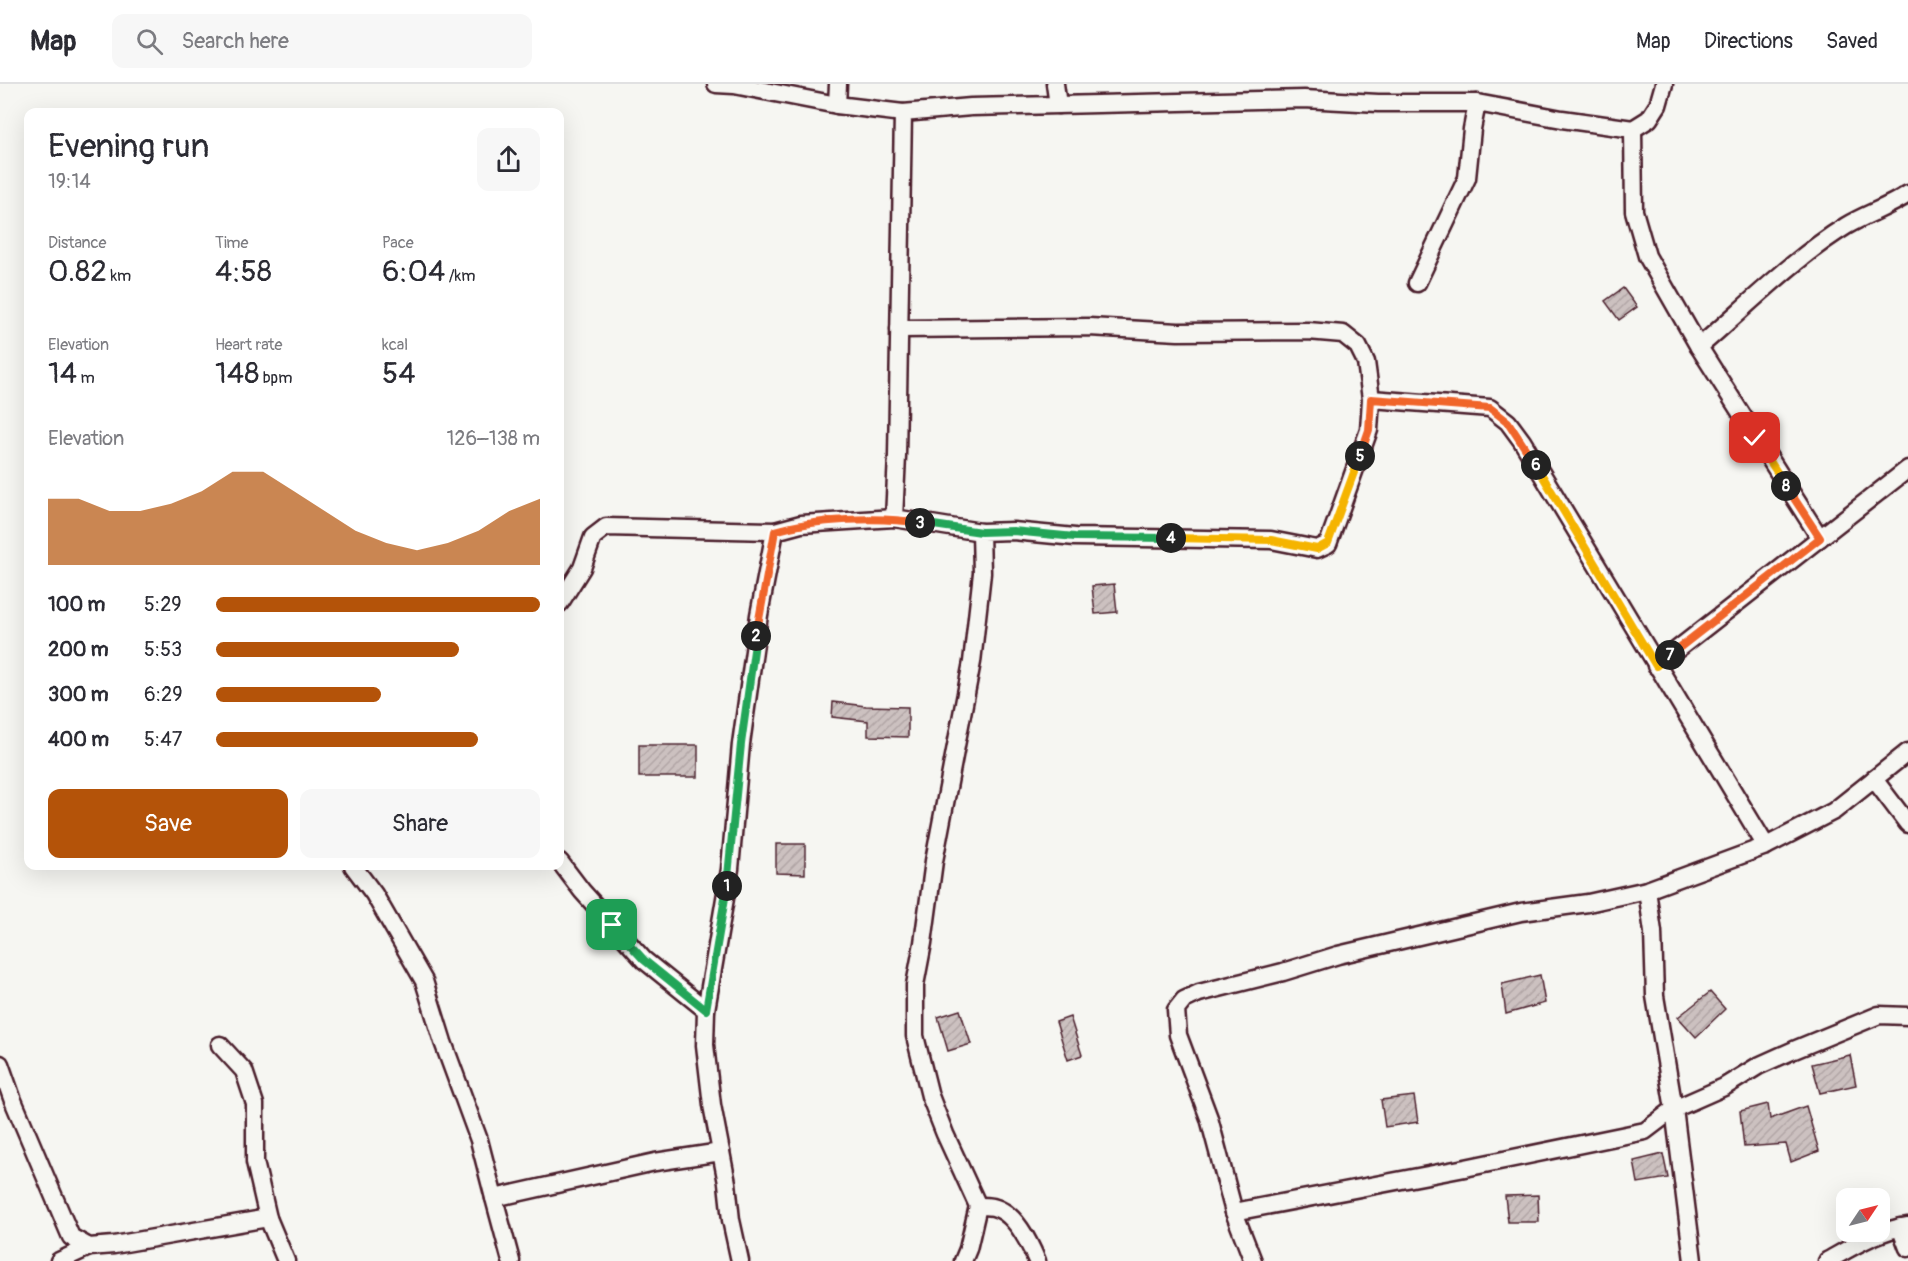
<!DOCTYPE html>
<meta charset="utf-8">
<style>
body{margin:0;font-family:Pangolin,sans-serif;background:#f7f7f7;color:#2b2b33;height:100vh;display:flex;flex-direction:column;font-size:22px;white-space:nowrap}
*{box-sizing:border-box;margin:0}
p{font-size:20px;color:#7c7c81}
.icon{flex:none;width:33px;height:33px;fill:none;stroke:currentColor;stroke-width:2;stroke-linecap:round;stroke-linejoin:round}
.map{position:relative;flex:1;overflow:hidden}
.details{position:absolute;left:24px;top:24px;width:540px;height:762px;display:flex;flex-direction:column;background:#fff;border-radius:12px;box-shadow:0 6px 24px #0002}
.details>*{flex:none}
.needle{width:39px;rotate:55deg}
.fabs{position:absolute;left:1836px;top:1104px;display:grid;gap:12px}
.fabs a{display:grid;place-items:center;width:54px;height:54px;border-radius:12px;background:#fff;box-shadow:0 6px 24px #0002;font-size:30px}
.pin{position:absolute;display:grid;place-items:center;width:51px;height:51px;color:#fff;margin:-26px;border-radius:12px;box-shadow:0 3px 9px #0006}
.km{position:absolute;width:30px;height:30px;margin:-15px;border-radius:50%;background:#222;color:#fff;font-size:16px;line-height:30px;text-align:center}
.round{display:grid;place-items:center;flex:none;width:63px;height:63px;border-radius:12px;background:#f7f7f7}
.head{display:flex;align-items:center;justify-content:space-between;height:102px;padding:0 24px}
h1{font-size:33px;font-weight:600;line-height:45px}
.figures{display:grid;grid-template-columns:repeat(3,1fr);gap:9px;height:102px;padding:6px 24px}
.figures div{display:grid;align-content:center}
.figures b{font-size:30px;font-weight:600}
.figures small{font-size:16px;font-weight:400}
.figures p{font-size:16px}
.chart{height:168px;padding:12px 24px}
.chart p{display:flex;justify-content:space-between}
.chart svg{width:100%;height:108px;margin-top:6px;fill:#b45309;opacity:.7}
.button{display:flex;gap:12px;margin-top:auto;padding:12px 24px}
.button a{flex:1;height:69px;border-radius:12px;background:#b45309;color:#fff;font-size:24px;font-weight:600;line-height:69px;text-align:center}
.button a+a{background:#f7f7f7;color:#2b2b33}
ul{padding:0 24px;list-style:none;font-size:20px}
li{display:grid;grid-template-columns:96px 72px 1fr;align-items:center;height:45px}
li i{height:15px;border-radius:8px;background:#b45309}
header{display:flex;align-items:center;gap:36px;box-sizing:border-box;height:84px;padding:0 30px;background:#fff;border-bottom:2px solid #e1e1e2}
header strong{font-size:28px}
nav{display:flex;gap:33px;margin-inline-start:auto;font-size:21px}
.search{width:420px;height:54px;background:#f7f7f7;display:flex;align-items:center;gap:15px;box-sizing:border-box;padding:0 21px;border-radius:12px;color:#7c7c81;font-size:22px}
.map>svg:first-child{display:block}
</style>
<header>
<strong>Map</strong>
<div class="search"><svg class="icon" aria-label="search" viewBox="0 0 24 24"><circle cx="10" cy="10" r="6"/><path d="M15 15l6 6"/></svg>Search here</div>
<nav><a>Map</a><a>Directions</a><a>Saved</a></nav>
</header>
<div class="map">
<svg width="1908" height="1177" viewBox="0 0 1908 1177">
<defs>
<pattern id="building-hatch" width="6" height="6" patternUnits="userSpaceOnUse" patternTransform="scale(1.5)"><rect width="6" height="6" fill="#ccc1c0"/><path d="M-1 1l2-2M0 6l6-6M5 7l2-2" fill="none" stroke="#b1a5a5"/></pattern>
</defs>
<rect width="100%" height="100%" fill="#f6f6f2"/>
<filter id="ink" filterUnits="userSpaceOnUse"><feTurbulence type="fractalNoise" baseFrequency=".0167" numOctaves="2"/><feDisplacementMap in="SourceGraphic" scale="12" xChannelSelector="R" yChannelSelector="G"/><feConvolveMatrix kernelMatrix="1 2 1 2 8 2 1 2 1" color-interpolation-filters="sRGB"/></filter>
<g filter="url(#ink)">
<g fill="url(#building-hatch)" stroke="#4a1f2b" stroke-width="1.5">
<path d="M1623 204 1637 223 1619 236 1605 217Z"/>
<path d="M1114 500 1117 528 1095 530 1092 502Z"/>
<path d="M833 618 866 622 908 623V653L868 652V637L832 633Z"/>
<rect x="639" y="661" width="59" height="32"/>
<path d="M776 760H805V790L776 789Z"/>
<path d="M1540 891 1545 919 1506 930 1502 900Z"/>
<path d="M1710 908 1725 925 1696 953 1678 933Z"/>
<path d="M960 926 971 960 948 967 938 933Z"/>
<path d="M1070 933 1082 971 1068 976 1056 938Z"/>
<path d="M1850 971 1856 1001 1820 1009 1812 980Z"/>
<path d="M1414 1012 1418 1038 1385 1043 1381 1016Z"/>
<path d="M1768 1020 1770 1035 1806 1022 1819 1067 1791 1078 1786 1060 1744 1063 1740 1027Z"/>
<path d="M1663 1070 1668 1094 1638 1099 1634 1077Z"/>
<path d="M1538 1111 1539 1138H1508L1505 1112Z"/>
</g>
<g fill="none" stroke-linecap="round" stroke-linejoin="round">
<g stroke="#4a1f2b" stroke-width="21">
<g id="street">
<path d="M716 0 734 1 837 21 903 29"/>
<path d="M837 21 838 0"/>
<path d="M1058 21 1304 15 1378 19H1477L1562 35 1633 45 1649 35 1658 21 1664 0"/>
<path d="M1633 45 1634 127 1647 172 1699 263 1820 454"/>
<path d="M1417 199 1467 94 1472 45 1477 19"/>
<path d="M899 245 1089 243 1178 248 1308 247 1343 250 1358 262 1366 278 1371 315 1369 346 1328 460 1317 465 1271 456 1075 453 1013 447 981 448 982 489 972 578 934 777 923 859 915 901V952L930 1012 945 1050 978 1122 968 1165 963 1177"/>
<path d="M1699 263C1747 222 1793 175 1846 142 1866 130 1889 123 1908 110"/>
<path d="M1371 315 1490 324 1508 338 1522 357 1766 762"/>
<path d="M981 448 894 434 897 372 903 29 971 23 1058 21 1055 0"/>
<path d="M560 519 582 484 593 453 606 443 775 447 801 440 894 434"/>
<path d="M1656 582 1908 385"/>
<path d="M1874 695 1908 740"/>
<path d="M560 778 582 807 644 876 706 926"/>
<path d="M353 782 374 810 424 897 443 958 479 1056 494 1114 655 1078 721 1068"/>
<path d="M1647 806 1653 848 1655 912 1674 1025 1693 1177"/>
<path d="M220 961 244 987 255 1020V1078L268 1134 286 1177"/>
<path d="M0 980 12 1014 71 1153 89 1163 114 1161 268 1134"/>
<path d="M494 1114 511 1177"/>
<path d="M978 1122C983 1122 988 1122 993 1123 1015 1128 1029 1158 1037 1177"/>
<path d="M1234 1128 1465 1084 1645 1047 1674 1025 1724 1003 1758 982 1794 966 1879 931 1908 932"/>
<path d="M1900 1143 1908 1164"/>
<path d="M59 1177 89 1163"/>
<path d="M740 1177 731 1136 727 1099 712 1021 705 961 706 926 730 785 741 660 759 531 775 447"/>
<path d="M1253 1177 1234 1128 1209 1034 1178 951 1176 926 1184 916 1199 909 1283 888 1338 871 1521 828 1588 819 1647 806 1766 762 1834 727 1908 668"/>
<path d="M1827 1177C1852 1163 1879 1146 1908 1142"/>
</g>
</g>
<use href="#street" stroke="#f6f6f2" stroke-width="16"/>
</g>
</g>
<g fill="none" stroke-linecap="round" stroke-linejoin="round" filter="url(#ink)">
<g stroke="#fff" stroke-width="12">
<path id="split-1" d="M612 841 644 876 706 926 727 802"/>
</g>
<g stroke="#fff" stroke-width="12">
<path id="split-2" d="M727 802 741 660 756 552"/>
</g>
<g stroke="#fff" stroke-width="12">
<path id="split-3" d="M756 552 775 447C815 435 879 432 920 439"/>
</g>
<g stroke="#fff" stroke-width="12">
<path id="split-4" d="M920 439 981 448 1013 447 1075 453 1171 454"/>
</g>
<g stroke="#fff" stroke-width="12">
<path id="split-5" d="M1171 454 1271 456 1317 465 1328 459 1360 372"/>
</g>
<g stroke="#fff" stroke-width="12">
<path id="split-6" d="M1360 372 1369 346 1371 315 1490 324 1508 338 1536 381"/>
</g>
<g stroke="#fff" stroke-width="12">
<path id="split-7" d="M1536 381 1656 582 1670 571"/>
</g>
<g stroke="#fff" stroke-width="12">
<path id="split-8" d="M1670 571 1820 454 1786 402"/>
</g>
<g stroke="#fff" stroke-width="12">
<path id="split-9" d="M1755 354 1786 402"/>
</g>
<use href="#split-1" stroke="#22a559" stroke-width="8"/>
<use href="#split-2" stroke="#22a559" stroke-width="8"/>
<use href="#split-3" stroke="#f0652b" stroke-width="8"/>
<use href="#split-4" stroke="#22a559" stroke-width="8"/>
<use href="#split-5" stroke="#f5b400" stroke-width="8"/>
<use href="#split-6" stroke="#f0652b" stroke-width="8"/>
<use href="#split-7" stroke="#f5b400" stroke-width="8"/>
<use href="#split-8" stroke="#f0652b" stroke-width="8"/>
<use href="#split-9" stroke="#f5b400" stroke-width="8"/>
</g>
</svg>
<div class="fabs">
<a><svg class="needle" viewBox="-14 -14 28 28"><path d="M0-13l5 13h-10z" fill="#e53935"/><path d="M0 13l5-13h-10z" fill="#7c7c81"/></svg></a>
</div>
<div class="pin" style="left:612px;top:841px;background:#1e9e55"><svg class="icon" aria-label="arrive" viewBox="0 0 24 24"><path d="M6 21V4h12l-3 4 3 4H6"/></svg></div>
<div class="pin" style="left:1755px;top:354px;background:#d93025"><svg class="icon" aria-label="check" viewBox="0 0 24 24"><path d="M5 12l5 5 9-10"/></svg></div>
<b class="km" style="left:727px;top:802px">1</b>
<b class="km" style="left:756px;top:552px">2</b>
<b class="km" style="left:920px;top:439px">3</b>
<b class="km" style="left:1171px;top:454px">4</b>
<b class="km" style="left:1360px;top:372px">5</b>
<b class="km" style="left:1536px;top:381px">6</b>
<b class="km" style="left:1670px;top:571px">7</b>
<b class="km" style="left:1786px;top:402px">8</b>
<section class="details">
<div class="head"><div><h1>Evening run</h1><p>19:14</p></div><a class="round"><svg class="icon" aria-label="share" viewBox="0 0 24 24"><path d="M12 15V3M7 8l5-5 5 5M5 13v7h14v-7"/></svg></a></div>
<div class="figures">
<div><p>Distance</p><b>0.82<small> km</small></b></div>
<div><p>Time</p><b>4:58</b></div>
<div><p>Pace</p><b>6:04<small> /km</small></b></div>
</div>
<div class="figures">
<div><p>Elevation</p><b>14<small> m</small></b></div>
<div><p>Heart rate</p><b>148<small> bpm</small></b></div>
<div><p>kcal</p><b>54</b></div>
</div>
<div class="chart"><p><span>Elevation</span>126–138 m</p>
<svg viewBox="0 0 160 44" preserveAspectRatio="none"><path d="M0 44V17L10 17L20 22L30 22L40 19L50 14L60 6L70 6L80 14L90 22L100 30L110 35L120 38L130 35L140 30L150 22L160 17V44z"/></svg>
</div>
<ul>
<li><b>100 m</b>5:29<i style="width:100%"></i></li>
<li><b>200 m</b>5:53<i style="width:75%"></i></li>
<li><b>300 m</b>6:29<i style="width:51%"></i></li>
<li><b>400 m</b>5:47<i style="width:81%"></i></li>
</ul>
<div class="button"><a>Save</a><a>Share</a></div>
</section>
</div>
